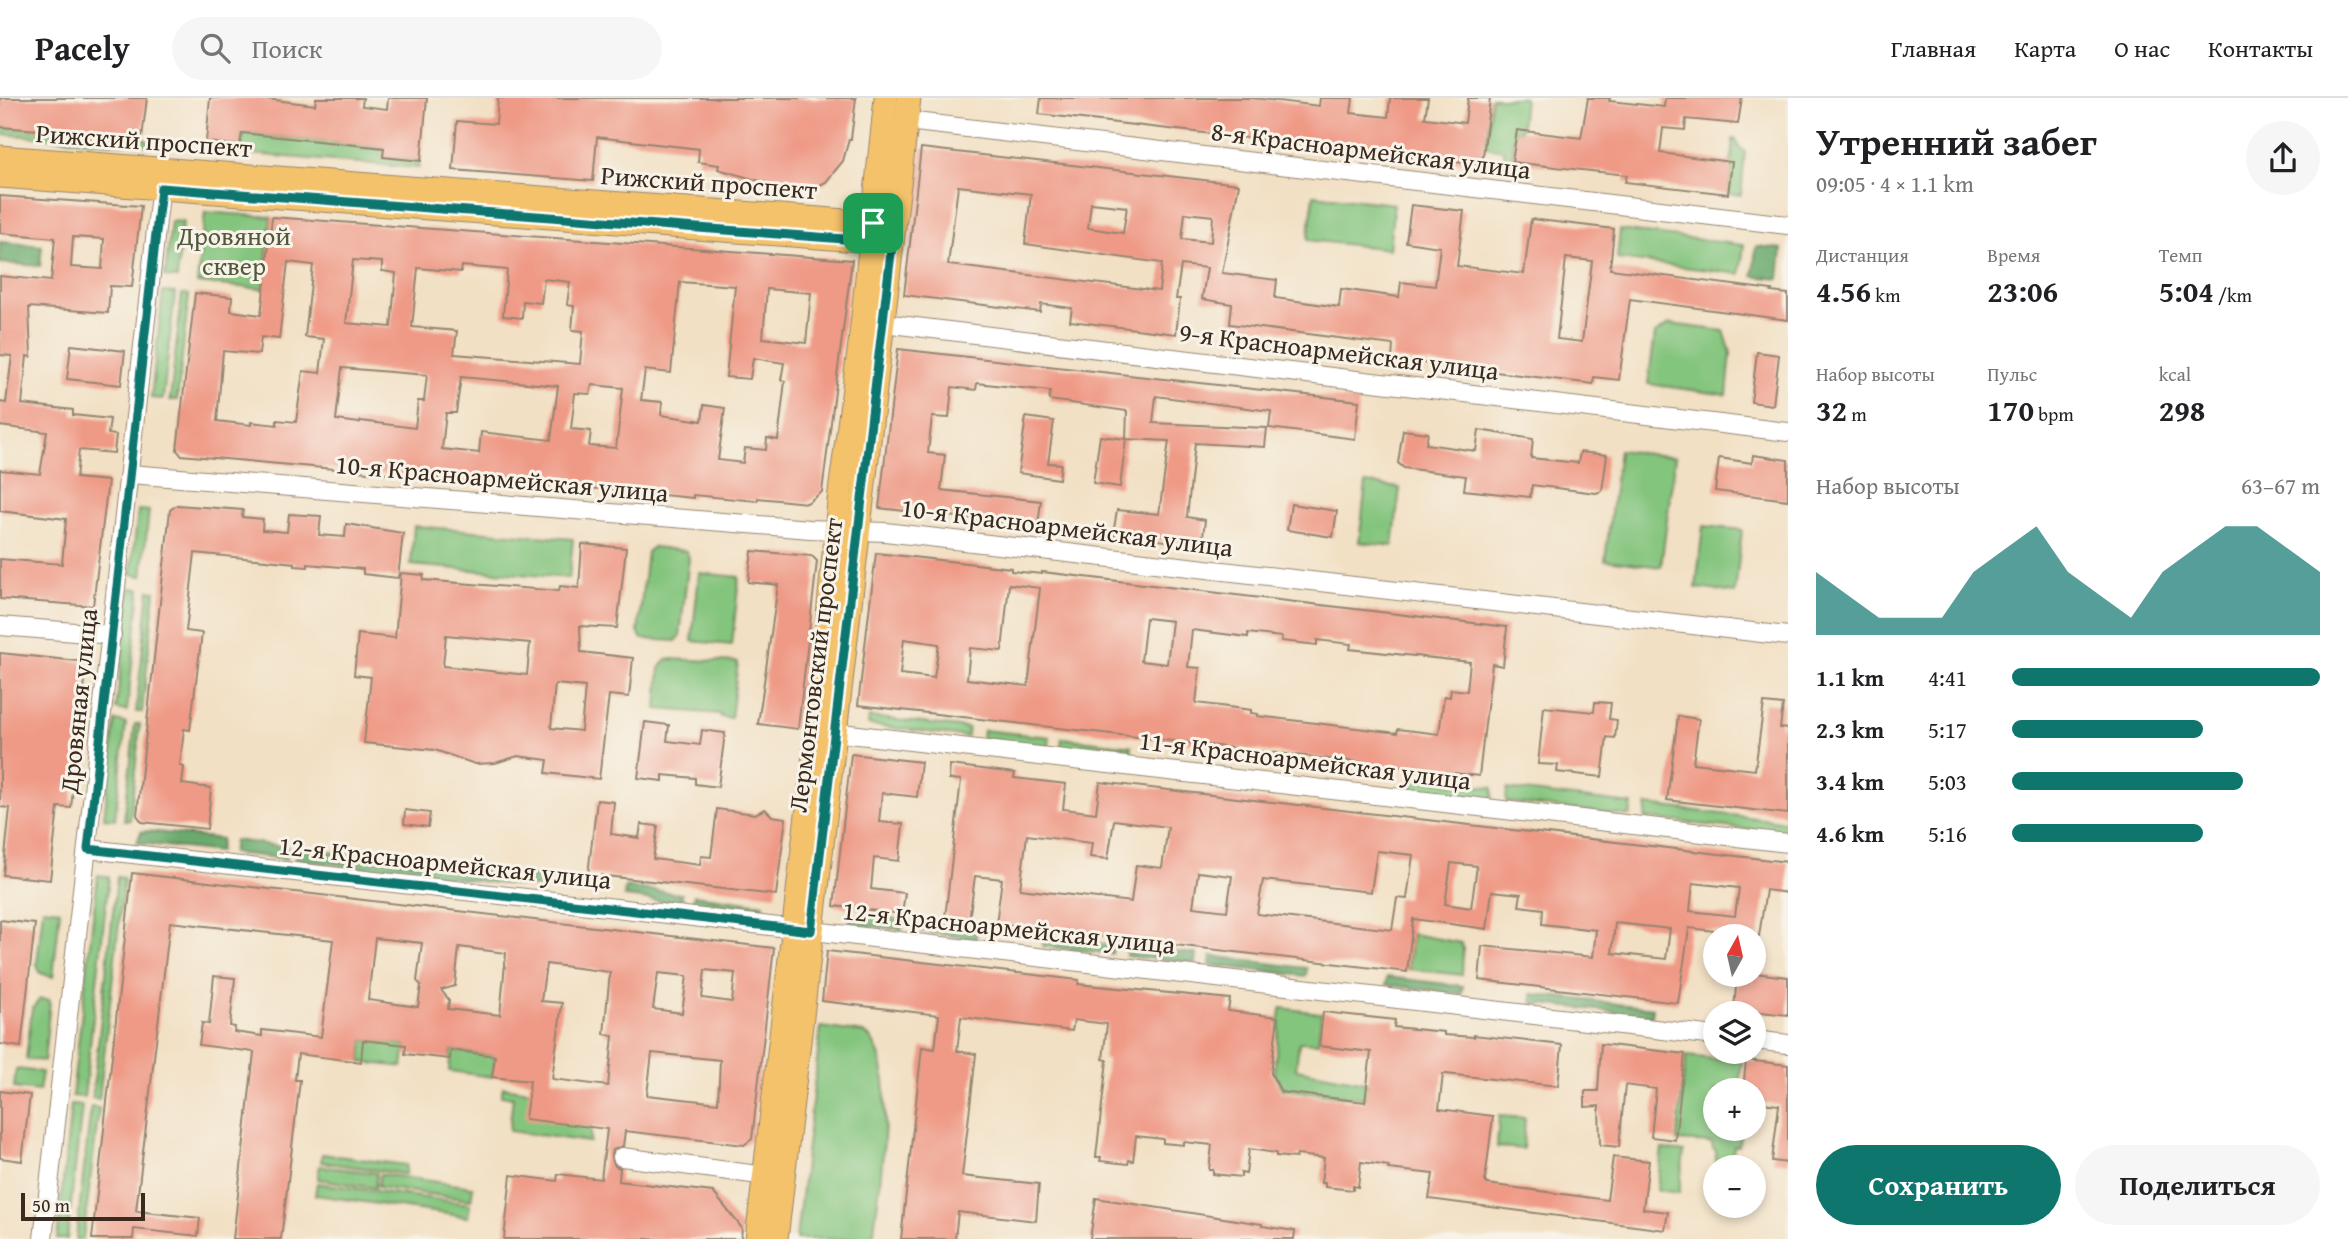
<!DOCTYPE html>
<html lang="ru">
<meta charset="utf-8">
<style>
body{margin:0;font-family:"Gentium Book Plus",serif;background:#f6f6f6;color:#202124;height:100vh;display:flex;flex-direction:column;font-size:26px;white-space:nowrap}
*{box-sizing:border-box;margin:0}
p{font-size:23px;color:#757577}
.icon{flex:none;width:38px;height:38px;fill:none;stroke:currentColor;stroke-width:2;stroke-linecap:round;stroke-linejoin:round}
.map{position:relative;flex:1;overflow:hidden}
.sheet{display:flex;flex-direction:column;background:#fff;width:560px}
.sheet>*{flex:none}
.needle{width:46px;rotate:8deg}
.controls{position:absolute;left:1703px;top:826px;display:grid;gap:14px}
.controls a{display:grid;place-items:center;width:63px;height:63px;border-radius:50%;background:#fff;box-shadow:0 4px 10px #0003;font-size:35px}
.scale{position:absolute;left:21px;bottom:18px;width:124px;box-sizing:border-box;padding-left:7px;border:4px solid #3b2a1e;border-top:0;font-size:19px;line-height:24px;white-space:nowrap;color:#3b2a1e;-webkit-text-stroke:5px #f7f3e8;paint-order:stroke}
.pin{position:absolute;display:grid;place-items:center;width:60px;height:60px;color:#fff;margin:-30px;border-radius:14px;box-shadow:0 4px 10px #0006}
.round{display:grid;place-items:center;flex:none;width:74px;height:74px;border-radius:37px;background:#f6f6f6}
.summary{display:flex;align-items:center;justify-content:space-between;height:119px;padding:0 28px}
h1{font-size:38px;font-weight:700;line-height:52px}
.stats{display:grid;grid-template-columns:repeat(3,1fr);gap:10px;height:119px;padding:7px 28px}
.stats div{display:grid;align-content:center}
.stats b{font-size:30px;font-weight:700}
.stats small{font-size:19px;font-weight:400}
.stats p{font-size:19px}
.chart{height:196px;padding:14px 28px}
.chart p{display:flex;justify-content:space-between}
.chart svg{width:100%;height:126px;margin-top:7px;fill:#0f766e;opacity:.7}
.primary-button{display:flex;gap:14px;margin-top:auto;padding:14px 28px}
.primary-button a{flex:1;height:80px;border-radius:42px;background:#0f766e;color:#fff;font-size:28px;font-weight:700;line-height:80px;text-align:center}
.primary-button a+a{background:#f6f6f6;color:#202124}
ul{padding:0 28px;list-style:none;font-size:23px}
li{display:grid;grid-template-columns:112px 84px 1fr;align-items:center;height:52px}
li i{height:18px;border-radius:9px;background:#0f766e}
header{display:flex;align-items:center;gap:42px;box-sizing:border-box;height:98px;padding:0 35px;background:#fff;border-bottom:2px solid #e0e0e0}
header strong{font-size:33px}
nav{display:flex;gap:38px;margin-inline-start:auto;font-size:24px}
.search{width:490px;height:63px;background:#f6f6f6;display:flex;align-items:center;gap:18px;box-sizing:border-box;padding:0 24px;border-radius:38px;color:#757577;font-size:26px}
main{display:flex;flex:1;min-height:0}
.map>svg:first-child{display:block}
</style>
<header>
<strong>Pacely</strong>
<div class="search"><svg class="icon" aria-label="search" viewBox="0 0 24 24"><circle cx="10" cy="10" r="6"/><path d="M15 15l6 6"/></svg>Поиск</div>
<nav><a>Главная</a><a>Карта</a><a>О нас</a><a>Контакты</a></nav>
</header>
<main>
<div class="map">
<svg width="1788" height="1141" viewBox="0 0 1788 1141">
<rect width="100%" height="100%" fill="#f7f3e8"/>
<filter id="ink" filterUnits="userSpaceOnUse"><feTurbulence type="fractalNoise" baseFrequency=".0143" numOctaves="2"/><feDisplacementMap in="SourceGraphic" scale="14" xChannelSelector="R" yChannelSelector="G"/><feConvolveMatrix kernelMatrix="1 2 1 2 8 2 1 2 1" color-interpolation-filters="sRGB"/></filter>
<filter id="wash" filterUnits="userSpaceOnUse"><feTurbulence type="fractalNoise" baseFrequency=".00686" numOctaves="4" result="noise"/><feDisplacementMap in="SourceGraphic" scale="28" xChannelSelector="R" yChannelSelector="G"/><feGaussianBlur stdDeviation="1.57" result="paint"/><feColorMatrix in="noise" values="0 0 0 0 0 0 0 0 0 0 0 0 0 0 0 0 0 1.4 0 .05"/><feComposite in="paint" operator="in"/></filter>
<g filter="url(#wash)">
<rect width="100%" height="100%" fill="#f2e0c4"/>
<g fill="#84c57e" stroke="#60784e" stroke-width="2">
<path d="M1491 0H1524L1521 32H1515L1512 62 1504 61V52L1486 49Z"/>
<path d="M0 29 142 40 157 48 0 36Z"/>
<path d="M242 35 384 50 383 59 419 63V70L202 52 206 44 240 48Z"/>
<path d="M1733 41H1736L1738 48 1745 54 1741 97 1729 96Z"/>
<path d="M1314 97 1394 106 1389 151 1308 142Z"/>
<path d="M205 114 271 119 263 191 197 185Z"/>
<path d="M171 123 183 124 179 147H180L177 180 165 179Z"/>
<path d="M1620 132 1744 147 1740 176 1617 161Z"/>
<path d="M163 194 175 195 163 301 151 300Z"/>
<path d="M182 196 189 197 177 302H170Z"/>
<path d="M1670 226 1724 233 1731 255 1727 297 1648 286 1655 236Z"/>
<path d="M1619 352 1675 359 1661 469 1605 462Z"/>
<path d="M1366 385 1400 390 1393 448 1359 444Z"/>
<path d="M138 412 149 413 142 478 131 476Z"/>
<path d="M414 428 573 441 569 480 411 467Z"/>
<path d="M1703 428 1742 432 1735 495 1696 490Z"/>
<path d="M653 449 686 453 689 460 680 538 676 543 642 541 638 534 647 454Z"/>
<path d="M699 475 739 479 732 547 692 543Z"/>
<path d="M130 490 140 491 127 613 116 611Z"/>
<path d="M149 492 155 493 142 614H136Z"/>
<path d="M667 561 738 564 731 620 721 619 720 616 657 611 660 570Z"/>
<path d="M869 619 968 630 967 639 868 627Z"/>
<path d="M115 623 126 625 115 721 104 720Z"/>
<path d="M135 626H140L130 722H124Z"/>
<path d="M983 632 1050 639 1049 648 982 641Z"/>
<path d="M1062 640 1132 648 1131 658 1061 649Z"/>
<path d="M1410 680 1493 690 1492 702 1414 693 1411 690Z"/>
<path d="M1507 691 1632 706 1630 718 1506 704Z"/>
<path d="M1647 707 1788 724V736L1645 720Z"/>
<path d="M98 777 109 779 84 999 72 998Z"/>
<path d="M117 779 124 780 99 1001 92 1000Z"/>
<path d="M43 810 60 812 53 879 40 875 37 866Z"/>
<path d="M1412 836 1461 845 1463 851 1462 877 1408 871Z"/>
<path d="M40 901 50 902 44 963 26 961 32 911Z"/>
<path d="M1281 910 1321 915 1318 945 1299 944 1296 971 1365 984 1367 989 1381 1002 1282 991 1274 975Z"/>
<path d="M821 929 864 935C903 957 877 1101 873 1141H796Z"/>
<path d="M363 942 406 947 403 969 361 964Z"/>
<path d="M451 952 495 958 492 979 449 973Z"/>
<path d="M1686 958 1742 964 1739 992H1715V1031H1741L1739 1048H1734L1732 1060 1735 1063 1741 1060 1748 1062 1749 1069H1716V1052L1713 1051 1712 1045 1677 1043Z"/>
<path d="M16 971 42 974 39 993 14 990Z"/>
<path d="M503 989 529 993 591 1029 590 1044 509 1033 513 999 501 998Z"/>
<path d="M71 1007 82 1008 67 1141H57Z"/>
<path d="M91 1009 99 1010 83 1141H76Z"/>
<path d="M1499 1018 1525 1020 1523 1051 1497 1049Z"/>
<path d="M1662 1051 1684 1054 1679 1095 1657 1092Z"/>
<path d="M322 1056 406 1067 405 1076 321 1064Z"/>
<path d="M319 1068 377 1075 375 1090 318 1081Z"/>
<path d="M380 1076 473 1089 471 1102 378 1089Z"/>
<path d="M317 1085 470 1106 468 1119 315 1097Z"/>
</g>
<g fill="#6baa6d" stroke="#536a46" stroke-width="2">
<path d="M0 144 42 148 40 168 0 165Z"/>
<path d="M1756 148 1782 151 1779 181 1753 178Z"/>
<path d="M148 733 221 741 219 754 137 745 141 734Z"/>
<path d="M234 742 287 749 286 761 232 755Z"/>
<path d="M297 750 539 779 541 790 295 762Z"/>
<path d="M625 789 682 796 681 806 624 799Z"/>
<path d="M694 797 764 806 763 815 692 807Z"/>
<path d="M851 817 904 822 902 832 850 826Z"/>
<path d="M914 824 977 831 976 841 913 833Z"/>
<path d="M1043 839 1113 847 1112 856 1042 848Z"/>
<path d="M1127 849 1196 856 1195 865 1126 858Z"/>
<path d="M1211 858 1307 870 1306 878 1210 867Z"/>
<path d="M1387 879 1463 888 1462 896 1386 887Z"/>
<path d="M1532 896 1653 910 1652 918 1532 905Z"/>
</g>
<g id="blocks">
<g fill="#ef9a86" fill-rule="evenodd">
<path d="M0 0H147L142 40 0 29Z"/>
<path d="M210 0H258L315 7 316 0H363L362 8 387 11 388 0H427L421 63 383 59 384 50 242 35 240 48 206 44Z"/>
<path d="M498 0H856L851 41H849L843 63 826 84 814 90 800 92 784 90 718 71 719 67 698 64 699 51 597 39 593 83 453 72 457 23 496 26Z"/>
<path d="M1041 0H1253L1319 8 1320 0H1353L1351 15 1388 19 1390 0H1428L1425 20 1465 25 1468 0H1490L1482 67 1039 16Z"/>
<path d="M1588 0H1610L1609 3 1664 9 1665 0H1742L1738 26 1686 21 1685 32 1663 30 1660 55 1732 64 1728 96 1625 84 1627 77 1512 64 1517 32 1581 40Z"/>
<path d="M921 50 1239 86 1222 175 1277 182 1275 200 1339 209 1341 191 1399 199 1401 184 1435 188 1440 149 1406 144 1411 107 1464 113 1457 168 1524 176 1531 121 1614 131 1610 171 1772 192 1771 194 1788 196V222L1630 201 1619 282 1594 279 1593 286 1392 261 1393 247 1230 226 1232 206 1202 201 1207 170 1181 167 1176 201H1180L1176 236 1070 223 1072 210 1041 206 1040 214 904 197ZM958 88 1031 96 1025 146 1162 165 1159 193 948 167ZM1091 105 1127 109 1123 135 1088 130ZM1185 115 1213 118 1211 144 1182 141ZM1566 160 1592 163 1582 244 1557 241Z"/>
<path d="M0 98 141 108 132 189 110 188 108 215 29 209 31 259 27 258 22 306 73 312V317L110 321 108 336 116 337 114 355 79 352 76 380 108 383 93 508 0 501V461L62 466 66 421 0 413V372L40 376 47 334 0 328V304L6 305 12 258 0 257V178L51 183 55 140 0 135ZM73 139 104 141 102 171 71 169Z"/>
<path d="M272 119 852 162 822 394 807 405 758 400 757 403 693 397V400L568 388 467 383 181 357 177 352 195 195 232 199 231 213 261 217ZM353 162 382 164V173L396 175 391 229 346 225ZM288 164 313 167 305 239 324 241 320 275 303 273 296 324 277 322V327L251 324V327L217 323 223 253 259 256 261 239 279 241ZM462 168 507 172 503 218 522 220 523 203 541 205 544 181 570 184 567 207 574 208 572 232 583 233 580 266 454 256 457 233 412 229 418 170 461 174ZM680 184 735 188 726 279 750 281 753 260 784 265 781 282 785 283 778 342 767 340 766 352 745 350 743 365 718 362 725 310 704 307 702 323 661 317 662 304 641 302 645 272 671 275ZM767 191 811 195 806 245 763 240ZM342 270 427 277 424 303H418L415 330 361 323 359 325 336 322ZM461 279 558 288 551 342 481 334 479 355 442 351 446 315H456ZM592 287 623 290 616 350 589 348 591 333 571 331 575 295 590 296Z"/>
<path d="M71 247 125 253 121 287 67 281Z"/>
<path d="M898 251 1359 303 1355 341 1269 330 1271 313 1156 298 1153 325 1267 330 1265 349 1195 345 1187 419 1205 422 1202 447 1113 437 1117 412 1159 416 1169 343 1126 341 1127 313 1049 302 1050 293 977 285 976 292 952 289 949 320 932 319 928 355 945 357 941 392 1041 403 1038 428 879 410Z"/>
<path d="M1757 254 1779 257 1773 307 1751 304Z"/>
<path d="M1026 319 1054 323 1048 365 1061 366 1059 381 1018 375Z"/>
<path d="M1403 332 1428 335 1426 346 1476 353 1479 332 1533 341 1531 360 1578 365 1580 354 1607 357 1602 393 1596 395 1532 387 1530 399 1464 392 1466 378 1404 370 1398 365Z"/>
<path d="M1100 338 1126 341 1120 389 1093 385Z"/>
<path d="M1753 357 1788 362V402L1715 393 1719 360 1752 365Z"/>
<path d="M1291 406 1337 413 1333 439 1287 432Z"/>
<path d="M177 407 243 412 242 419 263 421 262 432 287 434 289 416 321 418 319 437 345 439 346 426 403 435 398 480 363 476V471L308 466V469L295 468V465L195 455 186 533 202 535 190 632 184 631 180 668 184 669 182 686 211 690 207 731 142 724 137 717 170 412Z"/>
<path d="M582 446 626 450 617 530 580 528 581 554 633 560 629 599 609 597 599 681 546 675 548 662 518 658 495 665 475 666 435 652 364 645 371 579 354 577 358 536 395 540 401 475 424 477 423 482 559 493 560 488 579 490ZM446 537 530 545 527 577 443 568ZM555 586 585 589 581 633 551 630Z"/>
<path d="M752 453 812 458 817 463 798 631 758 626 778 487 748 484Z"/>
<path d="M876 455 1011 470V473L1042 476V474L1507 529 1503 568 1492 566 1479 678 858 607ZM1009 486 1040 490 1028 588 967 581 970 550 1002 553ZM1146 520 1172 523 1167 566 1141 563ZM1192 532 1248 539V535L1282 539 1281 543 1317 547V542L1351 546 1350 551 1470 564 1467 593 1451 591 1450 599 1444 598 1439 636 1398 631 1397 635 1257 618 1258 616 1251 615V612L1196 605 1200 570 1188 569ZM904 541 939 546 934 580 900 576Z"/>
<path d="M0 555 87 564 71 710 58 709 50 782 3 777 10 710 0 709Z"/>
<path d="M1595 604 1611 605 1609 621 1617 622 1615 640 1607 639 1602 679 1557 674 1558 667 1538 666 1544 609 1594 614Z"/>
<path d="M1764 605 1783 607 1780 630 1788 631V716L1667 702 1678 618 1699 621 1693 665 1755 672Z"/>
<path d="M645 624 669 627 667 643 700 647 702 632 725 635 718 689 695 686V680L663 677V683L638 680Z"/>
<path d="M851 656 921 664 917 699 882 695 879 724 903 726 899 763 874 760 871 791 905 795 902 816 834 808Z"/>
<path d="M950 667 1015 675 1014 680 1066 686 1063 711 1096 715 1100 684 1788 764V795L1766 792 1759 838H1741V836L1689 830 1678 905 1479 882 1482 848 1593 859 1596 832 1542 826 1543 811 1519 808 1521 796 1492 793 1487 831 1413 821 1407 874 996 826 1002 781 975 778 969 823 945 820 961 682 949 681ZM1114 722 1168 729 1162 770 1136 767 1131 804 1020 791 1027 737 1092 745 1090 759 1108 761ZM1377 753 1413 757 1407 801 1397 800 1392 832 1257 816 1263 782 1371 794ZM1451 765 1477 768 1471 810 1445 806ZM1198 774 1232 778 1227 813 1193 809ZM1693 785 1739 790 1735 818 1690 813ZM1615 825 1670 831 1666 861 1612 855Z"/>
<path d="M597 702 614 704 611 736 639 740 641 726 658 728 653 761 700 767 701 758 711 759 717 711 755 716 765 711 772 718 786 720 776 797 588 776Z"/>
<path d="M405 712 430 715 428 729 404 726Z"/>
<path d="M132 775 774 850 752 1041 744 1047 625 1033 623 1048 613 1052 611 1058 615 1068 620 1070 619 1083 713 1094 742 1130 741 1141H504L511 1077 557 1083 558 1076 601 1081 607 1031 525 1021 530 983 492 979 495 958 451 952 450 961 405 956 406 947 363 942 361 964 298 956 295 982H300L281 1141H233L254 954 199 947 202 925 209 926 214 878 235 880 230 928 235 929 234 934 262 938V932L321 939 333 842 170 824 136 1113 200 1120 198 1138 134 1131 133 1141H92ZM375 840 422 845 417 883 421 887 418 909 368 902ZM459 849 506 855 500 917 448 911 449 902 441 892 455 888ZM546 866 610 874 604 936 613 938 608 988 552 981 562 905 541 903ZM705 872 735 875 732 904 702 900ZM658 875 687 878 682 915 653 911ZM652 955 720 962 718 1005 647 997Z"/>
<path d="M0 822 35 826 21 949 0 946Z"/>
<path d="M827 853 1079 882 1078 886 1230 901 1228 913 1278 919 1271 975 1281 994 1365 1004 1371 954 1319 948 1323 914 1395 922 1394 929 1444 934V937L1474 939V937L1562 947 1558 988 1446 976H1443L1439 1011 1493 1018 1485 1083 1487 1086 1607 1102 1613 1059 1649 1063 1643 1111 1668 1114 1665 1132 1429 1101 1433 1076 1388 1071 1389 1068 1361 1064 1358 1089 1353 1088V1092L1325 1089V1085H1321L1324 1060 1297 1057 1296 1060 1276 1058V1055L1249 1051 1246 1076 1241 1075V1079L1213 1076V1072H1209L1212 1047 1184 1044V1047L1163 1045V1041L1136 1038 1133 1063 1129 1062 1128 1066 1100 1063 1101 1059H1096L1107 962 1103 961 1107 926 1074 922 1072 933 961 919 957 953 976 956 962 1078 1039 1086 1036 1123 958 1114 955 1141H901L922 949 935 951 939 917 822 903Z"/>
<path d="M1754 875 1788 879V917L1734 911 1737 877Z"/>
<path d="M1601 946 1685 956 1675 1042 1651 1039 1656 991 1625 987 1619 1049 1600 1047 1599 1008 1585 1009V993H1598Z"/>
<path d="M1746 962 1788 967V1065L1772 1063 1779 1007 1754 1004V992H1743Z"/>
<path d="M0 993 30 997 22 1063 0 1060Z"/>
<path d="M1096 1100 1262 1126V1128L1295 1133 1294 1141H1090Z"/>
</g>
</g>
</g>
<g filter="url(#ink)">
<use href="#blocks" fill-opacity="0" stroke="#968571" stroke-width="2"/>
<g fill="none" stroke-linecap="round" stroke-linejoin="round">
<g stroke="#968571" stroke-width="20">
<g id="minor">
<path d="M907 23 1788 127"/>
<path d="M883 225 1788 334"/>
<path d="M130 376 810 431 885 434 1788 538"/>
<path d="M0 528 112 537"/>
<path d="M824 633 1788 745"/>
<path d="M88 751 616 810 1715 938"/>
<path d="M1754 942 1788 946"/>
<path d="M622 1059 774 1079"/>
<path d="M43 1141 162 78"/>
</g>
</g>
<g stroke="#968571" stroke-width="25">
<g id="major">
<path d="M0 59 873 125 885 133"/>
<path d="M0 78 871 143 884 141"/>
<path d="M757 1141 817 632 840 394 860 246 886 0"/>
<path d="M776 1141 909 0"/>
</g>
</g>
<use href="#minor" stroke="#fff" stroke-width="18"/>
<use href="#major" stroke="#f3c26a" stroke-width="23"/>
</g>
</g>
<g fill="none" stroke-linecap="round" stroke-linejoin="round" filter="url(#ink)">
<g stroke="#fff" stroke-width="14">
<path id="route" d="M161 90 871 143 873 125 893 138 811 833 88 751Z"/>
</g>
<use href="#route" stroke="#0f766e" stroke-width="9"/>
</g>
<g text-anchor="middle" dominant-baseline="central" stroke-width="6" stroke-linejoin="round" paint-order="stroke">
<g font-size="26" fill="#3b2a1e" stroke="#f7f3e8">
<text transform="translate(144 42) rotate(4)">Рижский проспект</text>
<text transform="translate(1371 52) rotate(7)">8-я Красноармейская улица</text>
<text transform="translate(709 84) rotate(4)">Рижский проспект</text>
<text transform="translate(1339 253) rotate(7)">9-я Красноармейская улица</text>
<text transform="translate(502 380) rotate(5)">10-я Красноармейская улица</text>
<text transform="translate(1067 429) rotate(7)">10-я Красноармейская улица</text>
<text transform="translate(815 567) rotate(-83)">Лермонтовский проспект</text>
<text transform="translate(78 603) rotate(-84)">Дровяная улица</text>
<text transform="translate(1305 662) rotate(7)">11-я Красноармейская улица</text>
<text transform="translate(445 764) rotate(6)">12-я Красноармейская улица</text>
<text transform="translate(1009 829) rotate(6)">12-я Красноармейская улица</text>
</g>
<g font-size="26" fill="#51583b" stroke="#f7f3e8">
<text x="234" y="137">Дровяной<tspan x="234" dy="30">сквер</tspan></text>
</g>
</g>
</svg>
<div class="controls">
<a><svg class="needle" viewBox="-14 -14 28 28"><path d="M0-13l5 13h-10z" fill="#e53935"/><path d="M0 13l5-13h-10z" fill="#757577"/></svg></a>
<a><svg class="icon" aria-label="layers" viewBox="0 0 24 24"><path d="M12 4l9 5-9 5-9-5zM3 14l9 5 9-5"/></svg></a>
<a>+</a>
<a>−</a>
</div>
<div class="scale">50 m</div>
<div class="pin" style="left:873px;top:125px;background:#1e9e55"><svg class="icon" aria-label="arrive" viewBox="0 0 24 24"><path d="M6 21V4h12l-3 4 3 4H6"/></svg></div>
</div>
<section class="sheet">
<div class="summary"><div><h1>Утренний забег</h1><p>09:05 · 4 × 1.1 km</p></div><a class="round"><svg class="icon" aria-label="share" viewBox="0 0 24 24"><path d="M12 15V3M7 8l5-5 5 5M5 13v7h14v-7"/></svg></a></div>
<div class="stats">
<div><p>Дистанция</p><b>4.56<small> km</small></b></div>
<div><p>Время</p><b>23:06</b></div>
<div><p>Темп</p><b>5:04<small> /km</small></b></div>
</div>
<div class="stats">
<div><p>Набор высоты</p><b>32<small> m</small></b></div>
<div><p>Пульс</p><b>170<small> bpm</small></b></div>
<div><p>kcal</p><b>298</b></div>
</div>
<div class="chart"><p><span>Набор высоты</span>63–67 m</p>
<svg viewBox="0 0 160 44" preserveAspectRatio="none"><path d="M0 44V22L10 30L20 38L30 38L40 38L50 22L60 14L70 6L80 22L90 30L100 38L110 22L120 14L130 6L140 6L150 14L160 22V44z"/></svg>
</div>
<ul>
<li><b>1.1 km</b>4:41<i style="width:100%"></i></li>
<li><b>2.3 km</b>5:17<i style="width:62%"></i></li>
<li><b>3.4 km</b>5:03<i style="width:75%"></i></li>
<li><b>4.6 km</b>5:16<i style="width:62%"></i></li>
</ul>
<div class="primary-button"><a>Сохранить</a><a>Поделиться</a></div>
</section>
</main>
